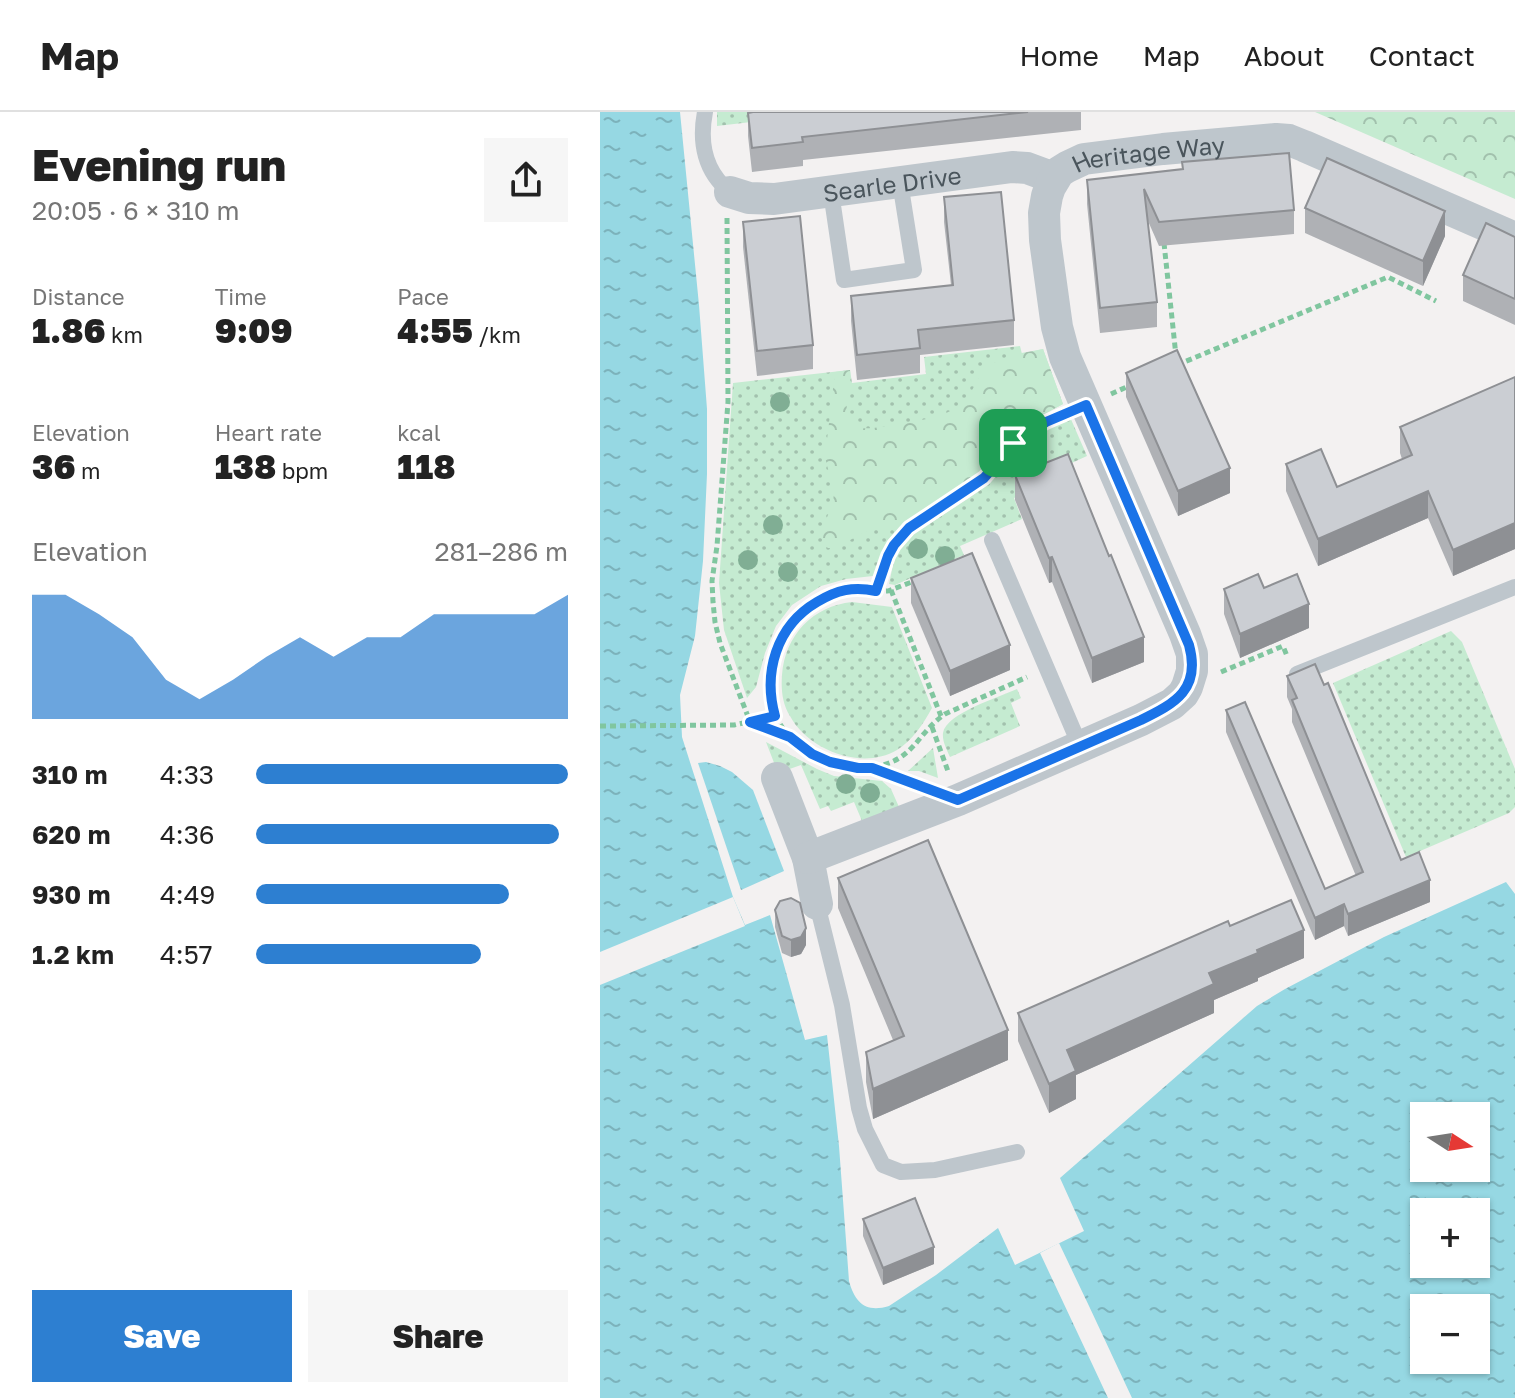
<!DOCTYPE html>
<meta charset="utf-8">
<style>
body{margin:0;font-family:"Golos Text",sans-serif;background:#f6f6f6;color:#222;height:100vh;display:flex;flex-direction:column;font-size:30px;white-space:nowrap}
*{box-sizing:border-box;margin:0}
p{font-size:26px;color:#767676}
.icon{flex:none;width:44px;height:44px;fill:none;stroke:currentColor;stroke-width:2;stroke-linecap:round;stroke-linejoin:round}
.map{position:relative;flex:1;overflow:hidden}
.sheet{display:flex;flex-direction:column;background:#fff;width:600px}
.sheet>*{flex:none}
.needle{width:52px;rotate:102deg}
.buttons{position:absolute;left:810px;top:990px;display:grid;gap:16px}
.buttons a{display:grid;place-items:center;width:80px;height:80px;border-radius:0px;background:#fff;box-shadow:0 2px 6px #0004;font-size:40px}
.pin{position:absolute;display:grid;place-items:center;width:68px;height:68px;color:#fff;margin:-34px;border-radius:16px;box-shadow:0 4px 12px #0006}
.round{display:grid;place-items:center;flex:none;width:84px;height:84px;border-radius:0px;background:#f6f6f6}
.headline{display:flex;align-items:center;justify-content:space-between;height:136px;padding:0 32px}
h1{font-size:44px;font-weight:800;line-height:60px}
.metrics{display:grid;grid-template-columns:repeat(3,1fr);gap:12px;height:136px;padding:8px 32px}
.metrics div{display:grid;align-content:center}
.metrics b{font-size:34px;font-weight:800}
.metrics small{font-size:22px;font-weight:400}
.metrics p{font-size:22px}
.chart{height:224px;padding:16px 32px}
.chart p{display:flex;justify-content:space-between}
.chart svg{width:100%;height:144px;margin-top:8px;fill:#2d7fd1;opacity:.7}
.primary-button{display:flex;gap:16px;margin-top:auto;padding:16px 32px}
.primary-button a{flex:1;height:92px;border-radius:0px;background:#2d7fd1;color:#fff;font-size:32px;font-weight:800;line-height:92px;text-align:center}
.primary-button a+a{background:#f6f6f6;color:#222}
ul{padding:0 32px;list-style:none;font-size:26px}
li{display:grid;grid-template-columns:128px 96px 1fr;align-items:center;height:60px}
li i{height:20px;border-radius:10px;background:#2d7fd1}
header{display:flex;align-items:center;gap:48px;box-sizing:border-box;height:112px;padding:0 40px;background:#fff;border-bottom:2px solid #e0e0e0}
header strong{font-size:38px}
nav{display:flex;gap:44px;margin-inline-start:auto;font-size:28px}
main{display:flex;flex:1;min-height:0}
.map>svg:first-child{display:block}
</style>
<header>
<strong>Map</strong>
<nav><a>Home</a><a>Map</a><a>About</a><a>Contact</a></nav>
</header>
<main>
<section class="sheet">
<div class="headline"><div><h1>Evening run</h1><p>20:05 · 6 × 310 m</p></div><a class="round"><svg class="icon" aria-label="share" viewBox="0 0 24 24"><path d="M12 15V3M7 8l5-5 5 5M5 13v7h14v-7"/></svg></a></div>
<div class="metrics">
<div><p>Distance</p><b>1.86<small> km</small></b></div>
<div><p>Time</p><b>9:09</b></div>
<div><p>Pace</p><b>4:55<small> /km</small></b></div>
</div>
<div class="metrics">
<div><p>Elevation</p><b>36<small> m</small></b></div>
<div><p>Heart rate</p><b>138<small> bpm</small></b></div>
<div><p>kcal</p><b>118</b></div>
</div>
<div class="chart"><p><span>Elevation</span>281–286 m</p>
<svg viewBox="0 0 160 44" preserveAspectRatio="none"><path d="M0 44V6L10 6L20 12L30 19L40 32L50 38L60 32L70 25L80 19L90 25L100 19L110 19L120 12L130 12L140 12L150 12L160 6V44z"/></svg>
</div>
<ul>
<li><b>310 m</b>4:33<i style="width:100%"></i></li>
<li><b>620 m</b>4:36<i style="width:97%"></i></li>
<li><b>930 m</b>4:49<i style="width:81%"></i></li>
<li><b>1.2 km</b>4:57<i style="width:72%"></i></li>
</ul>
<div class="primary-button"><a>Save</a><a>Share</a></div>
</section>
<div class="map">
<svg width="915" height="1286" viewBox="0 0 915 1286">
<defs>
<pattern id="grass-dots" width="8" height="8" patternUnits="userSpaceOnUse" patternTransform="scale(2)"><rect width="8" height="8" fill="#c5ebd1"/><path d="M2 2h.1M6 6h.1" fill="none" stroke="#a2c1ad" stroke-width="1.8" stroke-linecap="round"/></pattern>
<pattern id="forest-crowns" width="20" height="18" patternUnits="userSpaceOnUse" patternTransform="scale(2)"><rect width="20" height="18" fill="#c5ebd1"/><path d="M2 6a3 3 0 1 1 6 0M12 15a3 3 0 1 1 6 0" fill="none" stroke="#a2c1ad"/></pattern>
<pattern id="water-ripples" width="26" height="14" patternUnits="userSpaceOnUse" patternTransform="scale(2)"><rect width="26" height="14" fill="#96d8e3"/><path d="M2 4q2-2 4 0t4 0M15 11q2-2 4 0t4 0" fill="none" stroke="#7cb2bb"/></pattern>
</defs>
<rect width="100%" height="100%" fill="#f3f1f1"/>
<g fill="url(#grass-dots)">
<path d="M117 0H201V4L117 14Z"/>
<path d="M420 234 422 242 443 237 463 292 424 313 381 359 304 414 291 428 285 439 277 460 273 464 246 467 221 474 192 493 176 514 165 541 156 575 147 586 124 518 119 471 133 271 250 258 252 271 326 262 324 245Z"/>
<path d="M470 305 487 344 465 354 468 364 414 386 422 407 360 434 364 443 295 473 289 472 295 443 310 424 369 386 384 375 417 335 433 322Z"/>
<path d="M252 490 292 495 332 596C323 612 313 628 297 638 262 659 208 638 190 604 182 591 181 577 182 563 185 523 213 494 252 490Z"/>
<path d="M851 519 862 530 915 657V695L909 701 806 745 733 571Z"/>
<path d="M417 577 421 586 411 591 420 614 350 645C347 638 342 629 343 621 346 601 400 585 417 577Z"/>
<path d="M166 630 217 657 234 664 282 669 291 677 299 695 262 709 254 690 231 699 228 694 220 697 201 653 178 661Z"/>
<path d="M333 636 338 666 319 659H308Z"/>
</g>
<g fill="url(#forest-crowns)">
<path d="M715 0H915V87Z"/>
<path d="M443 237 463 292 424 313 381 359 298 419 288 414 269 418 235 436H228L222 432 224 413 233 390 234 381 225 345 235 260 250 258C253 284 230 320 274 316 300 311 338 309 359 294 372 285 374 270 384 259 398 243 424 241 443 237Z"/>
</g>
<g fill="url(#water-ripples)" fill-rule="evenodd">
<path d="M0 0H80L99 193 107 297V362L103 449 95 524 80 583 82 625 133 785 145 813 170 803 205 928 227 923 239 1034 249 1169C255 1191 266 1201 289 1194L336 1163 398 1116 415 1153 484 1119 460 1066 657 894 685 877 784 825 906 770 915 782V1286H0ZM824 1004H876V1056H824ZM824 1100H876V1152H824ZM824 1196H876V1248H824Z"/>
<path d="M106 650 120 654 132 660 153 678 184 759 141 778 98 651Z"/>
</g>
<g fill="#f3f1f1">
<path d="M133 785 145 814 0 873V840Z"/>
<path d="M459 1131 489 1194 532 1286H508L494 1256 440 1141Z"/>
</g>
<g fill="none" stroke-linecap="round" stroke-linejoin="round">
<g stroke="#80c69f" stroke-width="5" stroke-dasharray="6 4" stroke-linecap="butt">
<path d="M127 106 128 290 117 434 112 469 113 490 115 510 120 531 150 610 190 625 212 642 230 650 258 656H272L319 673"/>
<path d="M564 131 576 244"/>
<path d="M577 253 788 165 836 189"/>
<path d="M511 282 531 273"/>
<path d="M291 478 341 604"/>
<path d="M276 479H288L317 468"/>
<path d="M621 560 683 534 687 544"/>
<path d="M0 614 134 613 175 604"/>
<path d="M332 615 349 662"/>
<path d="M190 625C144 577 182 489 245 477 256 475 266 477 276 479L288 444 294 433 309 416 384 366 422 323 461 303"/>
<path d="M274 655C315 648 316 622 345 602L427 565"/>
</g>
<g stroke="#bec6cc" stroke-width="16">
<path d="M105 0C99 31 105 60 130 80"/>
<path d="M231 80 244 168 314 158 300 70"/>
<path d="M392 428 480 634"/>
<path d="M697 562 915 475"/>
<path d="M217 792 242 893 259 996 265 1017 283 1053 301 1060 335 1058 417 1040"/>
</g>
<g stroke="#bec6cc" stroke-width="32">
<path id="s1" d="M130 80 149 86 174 87 412 55 427 56 454 66"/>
<path d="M177 666 208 746 217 792"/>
<path id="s2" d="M208 746 358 688 541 608 572 592 583 582 587 575 592 559V542L585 522 465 245 457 215 445 128 444 101 447 84 450 75 459 60 467 55 484 47 563 37 676 27 689 28 704 34 915 126"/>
</g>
</g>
<g fill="#80ae94">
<circle cx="180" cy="290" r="10"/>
<circle cx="173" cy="413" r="10"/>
<circle cx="318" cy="437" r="10"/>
<circle cx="345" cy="444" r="10"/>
<circle cx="148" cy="448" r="10"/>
<circle cx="188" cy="460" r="10"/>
<circle cx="246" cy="672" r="10"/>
<circle cx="270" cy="681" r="10"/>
</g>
<g fill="#afb1b5">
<path d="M153 0H481V18L203 48V54L152 60 148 24V1Z"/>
<path d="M487 68 694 98V122L559 134 548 109 557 190V215L500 221 487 92Z"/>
<path d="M344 85 414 208V233L320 243V261L257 268 251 209V184L351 173 344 110Z"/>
<path d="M705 96 845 124 823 174 705 121Z"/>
<path d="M143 110 213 233V257L157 264 143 135Z"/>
<path d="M915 125V213L863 189V163Z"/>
<path d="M526 261 630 381 578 404 526 285Z"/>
<path d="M915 265V437L853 464 828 406 718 454 686 379V352L737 375 802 347 800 341V315Z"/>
<path d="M415 363 509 444 544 550 492 571 452 470 449 471 415 388Z"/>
<path d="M311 466 410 558 350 584 311 491Z"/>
<path d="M664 476 709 516 640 546 624 502V477Z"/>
<path d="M687 564 801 748 830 790 748 824 744 814 715 828 626 620V598L725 777 756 764 692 610V597L687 585Z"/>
<path d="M238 766 408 948 273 1007 266 970V940L293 928 238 796Z"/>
<path d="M175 798 206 833 201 842 191 845 182 841 175 815Z"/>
<path d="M630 814 704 846 658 866V869L614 888V901L476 963V987L449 1001 418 929V901Z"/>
<path d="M263 1107 334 1152 283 1173 263 1124Z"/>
</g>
<g fill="#8e9094">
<path d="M845 99V124L823 174V149Z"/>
<path d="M630 356V381L578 404V379Z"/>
<path d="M828 379V406L718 454V427Z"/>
<path d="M915 411V437L853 464V438Z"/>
<path d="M452 445V470L449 471V446Z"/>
<path d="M709 492V516L640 546V522Z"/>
<path d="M544 525V550L492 571V546Z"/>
<path d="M410 533V558L350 584V559Z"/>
<path d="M830 768V790L748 824V802Z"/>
<path d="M744 792V814L715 828V806Z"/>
<path d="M206 816V833L201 842 191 845V828Z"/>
<path d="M704 818V846L658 866V869L614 888V901L476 963V987L449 1001V972L467 938 609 861 657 838Z"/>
<path d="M408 918V948L273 1007V977Z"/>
<path d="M334 1135V1152L283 1173V1156Z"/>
</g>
<g fill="#cbced3" stroke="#8e9094" stroke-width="2">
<path d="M153 0H428L202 25 203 30 152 36 148 1Z"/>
<path d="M689 41 694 98 559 110 544 77 557 190 500 196 487 68 583 57 582 50Z"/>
<path d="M727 46 845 99 823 149 705 96Z"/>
<path d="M401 80 414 208 318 218 320 236 257 243 251 184 353 173 344 85Z"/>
<path d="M200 104 213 233 157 239 143 110Z"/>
<path d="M886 111 915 125V187L863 163Z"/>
<path d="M577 238 630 356 578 379 526 261Z"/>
<path d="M915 265V411L853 438 828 379 718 427 686 352 721 337 737 375 812 343 800 315Z"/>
<path d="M468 342 509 444 511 443 544 525 492 546 452 445 449 446 415 363Z"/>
<path d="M372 441 410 533 350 559 311 466Z"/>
<path d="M658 462 664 476 697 462 709 492 640 522 624 477Z"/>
<path d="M715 552 724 573 728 571 801 748 819 740 830 768 748 802 744 792 715 806 626 598 645 590 725 777 763 760 692 588 697 586 687 564Z"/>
<path d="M328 728 408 918 273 977 266 940 304 924 238 766Z"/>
<path d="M191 786 200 791 206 816 201 825 191 828 182 824 175 798 180 789Z"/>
<path d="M691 788 704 818 657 838 658 841 609 861 614 872 467 938 476 959 449 972 418 901 628 809 630 814Z"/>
<path d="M315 1086 334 1135 283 1156 263 1107Z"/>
</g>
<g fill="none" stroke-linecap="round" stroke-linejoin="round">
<g stroke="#fff" stroke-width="16">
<path id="route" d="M486 293 589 533C601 577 576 591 541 608L358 688 272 656H258L230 650 212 642 190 625 150 610 175 604C163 561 176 514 217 490 237 478 253 474 276 479L288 444 294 433 309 416 384 366 422 323 446 310Z"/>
</g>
<use href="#route" stroke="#1a73e8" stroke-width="10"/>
</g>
<g text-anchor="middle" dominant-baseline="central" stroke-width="6" stroke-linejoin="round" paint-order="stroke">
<g font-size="24" fill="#4a555c" stroke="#fff">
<text stroke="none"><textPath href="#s2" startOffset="1058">Heritage Way</textPath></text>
<text stroke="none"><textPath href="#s1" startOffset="164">Searle Drive</textPath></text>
</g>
</g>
</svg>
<div class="buttons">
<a><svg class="needle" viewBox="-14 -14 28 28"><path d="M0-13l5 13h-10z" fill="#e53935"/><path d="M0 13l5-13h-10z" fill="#767676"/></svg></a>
<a>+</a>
<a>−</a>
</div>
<div class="pin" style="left:413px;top:331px;background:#1e9e55"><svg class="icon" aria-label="arrive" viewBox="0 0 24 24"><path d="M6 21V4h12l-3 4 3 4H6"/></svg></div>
</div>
</main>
